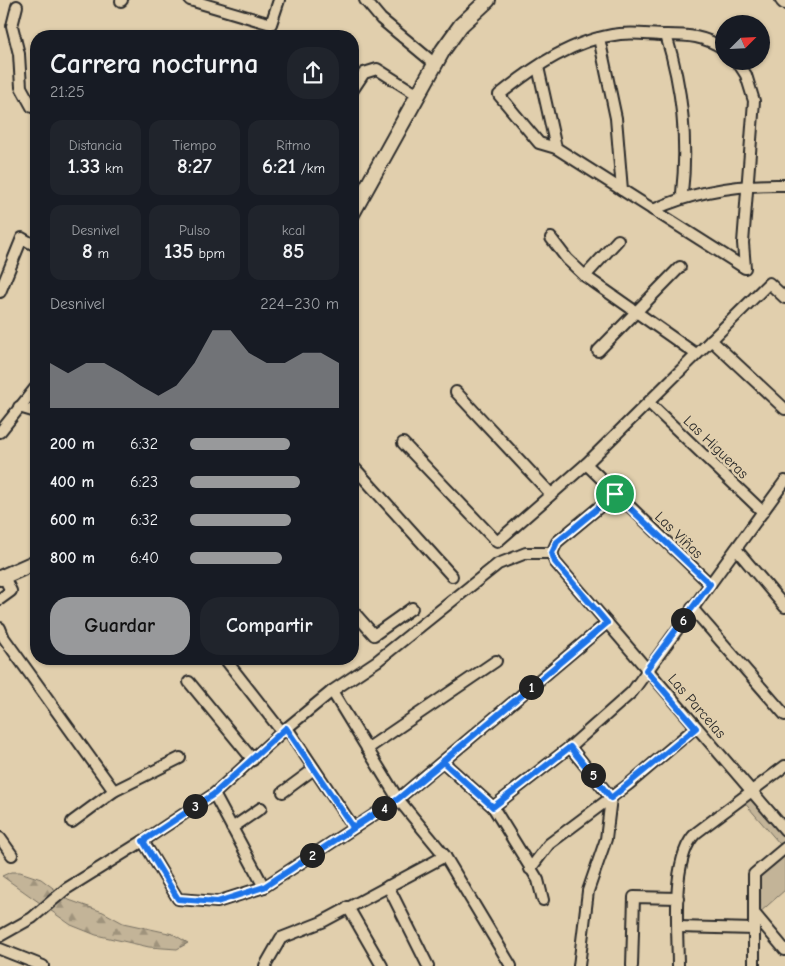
<!DOCTYPE html>
<html lang="es">
<meta charset="utf-8">
<style>
body{margin:0;font-family:"Comic Neue",sans-serif;background:#20242c;color:#f1f3f6;height:100vh;display:flex;flex-direction:column;font-size:19px;white-space:nowrap}
*{box-sizing:border-box;margin:0}
p{font-size:16px;color:#9ea1a6}
.icon{flex:none;width:28px;height:28px;fill:none;stroke:currentColor;stroke-width:2;stroke-linecap:round;stroke-linejoin:round}
.map{position:relative;flex:1;overflow:hidden}
.side{position:absolute;left:30px;top:30px;width:329px;height:635px;display:flex;flex-direction:column;background:#171b24;border-radius:20px;box-shadow:0 1px 4px #0004}
.side>*{flex:none}
.needle{width:32px;rotate:66deg}
.tools{position:absolute;left:715px;top:15px;display:grid;gap:10px}
.tools a{display:grid;place-items:center;width:55px;height:55px;border-radius:50%;background:#171b24;box-shadow:0 1px 4px #0004;font-size:25px}
.pin{position:absolute;display:grid;place-items:center;width:42px;height:42px;color:#fff;margin:-21px;border:2px solid #fff;border-radius:50%;box-shadow:0 1px 5px #0007}
.km{position:absolute;width:25px;height:25px;margin:-12px;border-radius:50%;background:#222;color:#fff;font-size:14px;line-height:25px;text-align:center}
.round{display:grid;place-items:center;flex:none;width:52px;height:52px;border-radius:20px;background:#20242c}
.headline{display:flex;align-items:center;justify-content:space-between;height:85px;padding:0 20px}
h1{font-size:28px;font-weight:800;line-height:38px}
.metrics{display:grid;grid-template-columns:repeat(3,1fr);gap:8px;height:85px;padding:5px 20px}
.metrics div{display:grid;align-content:center;border-radius:12px;background:#20242c;text-align:center}
.metrics b{font-size:21px;font-weight:800}
.metrics small{font-size:14px;font-weight:400}
.metrics p{font-size:14px}
.chart{height:140px;padding:10px 20px}
.chart p{display:flex;justify-content:space-between}
.chart svg{width:100%;height:90px;margin-top:5px;fill:#98999b;opacity:.7}
.cta{display:flex;gap:10px;margin-top:auto;padding:10px 20px}
.cta a{flex:1;height:58px;border-radius:20px;background:#98999b;color:#111;font-size:20px;font-weight:800;line-height:58px;text-align:center}
.cta a+a{background:#20242c;color:#f1f3f6}
ul{padding:0 20px;list-style:none;font-size:16px}
li{display:grid;grid-template-columns:80px 60px 1fr;align-items:center;height:38px}
li i{height:12px;border-radius:6px;background:#98999b}
.map>svg:first-child{display:block}
</style>
<div class="map">
<svg width="785" height="966" viewBox="0 0 785 966">
<defs>
<pattern id="forest-firs" width="22" height="20" patternUnits="userSpaceOnUse" patternTransform="scale(1.25)"><rect width="22" height="20" fill="#c3b498"/><path d="M5 1l3.5 6h-7zM16 11l3.5 6h-7z" fill="#9f937c"/></pattern>
</defs>
<rect width="100%" height="100%" fill="#e1cfad"/>
<filter id="ink" filterUnits="userSpaceOnUse"><feTurbulence type="fractalNoise" baseFrequency=".02" numOctaves="2"/><feDisplacementMap in="SourceGraphic" scale="10" xChannelSelector="R" yChannelSelector="G"/><feConvolveMatrix kernelMatrix="1 2 1 2 8 2 1 2 1" color-interpolation-filters="sRGB"/></filter>
<g filter="url(#ink)">
<path fill="url(#forest-firs)" stroke="#777062" d="M11 872H20L41 879 69 900 103 912 123 923 173 934 188 943 177 949 149 947 96 935 71 925 2 876Z"/>
<g fill="#c3b498" stroke="#777062">
<path d="M750 795 785 836V850L743 801Z"/>
<path d="M785 851V890L758 914 757 875Z"/>
</g>
<g fill="none" stroke-linecap="round" stroke-linejoin="round">
<g stroke="#2b2b2b" stroke-width="14">
<g id="minor">
<path d="M190 0 271 24 279 0"/>
<path d="M365 0 381 19 435 64"/>
<path d="M121 1 122 0"/>
<path d="M17 6 12 26 19 54 21 87 32 107 36 108"/>
<path d="M666 35C682 87 688 139 682 193"/>
<path d="M599 38 616 118 622 190"/>
<path d="M724 49C705 36 688 35 666 35 651 35 636 32 620 34 574 39 535 66 499 95L539 143 556 148 745 268 743 243 754 101 746 75 737 61"/>
<path d="M538 67 556 148"/>
<path d="M352 91 364 73 377 69 418 95"/>
<path d="M653 210C695 191 739 184 785 185"/>
<path d="M551 238 567 259 585 276 696 354"/>
<path d="M585 276 618 240"/>
<path d="M0 292 22 238 36 246"/>
<path d="M711 340 785 409"/>
<path d="M598 351 680 267"/>
<path d="M456 392 551 494"/>
<path d="M649 403 763 512"/>
<path d="M19 407 36 412"/>
<path d="M0 432 36 387"/>
<path d="M403 443 497 542 586 464 769 283 785 298"/>
<path d="M586 464 710 584"/>
<path d="M352 465 452 576"/>
<path d="M736 549 785 607"/>
<path d="M552 553 555 562 785 830"/>
<path d="M552 553 557 542 615 494"/>
<path d="M0 599 11 591 4 577"/>
<path d="M692 608 785 715"/>
<path d="M352 610 374 635 412 608"/>
<path d="M0 628 4 638 114 791"/>
<path d="M225 659 282 732"/>
<path d="M189 682 253 760"/>
<path d="M332 691 398 799 445 856 511 966"/>
<path d="M287 728 353 827"/>
<path d="M570 747 611 798 606 839 588 891 579 966"/>
<path d="M367 749 496 661"/>
<path d="M443 762 493 807 538 880 543 900"/>
<path d="M283 792 314 769"/>
<path d="M214 794 264 887"/>
<path d="M493 807 570 747 632 692 785 481"/>
<path d="M72 822 114 791 180 758"/>
<path d="M232 828 261 808"/>
<path d="M0 838 12 855"/>
<path d="M143 841 214 794 282 732 332 691 377 661 498 564 526 553H552"/>
<path d="M530 869 549 844 629 784 696 727"/>
<path d="M388 886 428 966"/>
<path d="M348 907 382 966"/>
<path d="M754 913 785 950"/>
<path d="M678 927 754 929"/>
<path d="M0 936 32 918 66 889 143 841 178 899 217 902 264 887 398 799 607 623"/>
<path d="M0 949 43 966"/>
<path d="M265 966 281 938 322 922 445 856"/>
<path d="M632 966 634 897 678 898"/>
<path d="M678 966C678 932 670 858 696 833L785 766"/>
<path d="M754 966V874L785 848"/>
</g>
</g>
<g stroke="#2b2b2b" stroke-width="18">
<g id="major">
<path d="M783 0 785 2"/>
<path d="M352 214 443 50 461 25 488 0"/>
<path d="M0 578 36 562"/>
</g>
</g>
<use href="#minor" stroke="#e1cfad" stroke-width="10"/>
<use href="#major" stroke="#e1cfad" stroke-width="14"/>
</g>
</g>
<g fill="none" stroke-linecap="round" stroke-linejoin="round" filter="url(#ink)">
<g stroke="#fff" stroke-width="10">
<path id="route" d="M615 494 557 542 552 553 555 562 607 623 398 799 264 887 217 902 178 899 143 841 214 794 286 728 353 827 398 799 443 762 493 807 570 747 611 798 696 728 646 670 710 584 615 494"/>
</g>
<use href="#route" stroke="#1a73e8" stroke-width="6"/>
</g>
<g text-anchor="middle" dominant-baseline="central" stroke-width="5" stroke-linejoin="round" paint-order="stroke">
<g font-size="15" fill="#2b2b2b" stroke="#e1cfad">
<text transform="translate(716 447) rotate(44)">Las Higueras</text>
<text transform="translate(679 535) rotate(44)">Las Viñas</text>
<text transform="translate(697 706) rotate(49)">Las Parcelas</text>
</g>
</g>
</svg>
<div class="tools">
<a><svg class="needle" viewBox="-14 -14 28 28"><path d="M0-13l5 13h-10z" fill="#e53935"/><path d="M0 13l5-13h-10z" fill="#9ea1a6"/></svg></a>
</div>
<div class="pin" style="left:615px;top:494px;background:#1e9e55"><svg class="icon" aria-label="arrive" viewBox="0 0 24 24"><path d="M6 21V4h12l-3 4 3 4H6"/></svg></div>
<b class="km" style="left:531px;top:687px">1</b>
<b class="km" style="left:312px;top:855px">2</b>
<b class="km" style="left:195px;top:806px">3</b>
<b class="km" style="left:384px;top:808px">4</b>
<b class="km" style="left:593px;top:775px">5</b>
<b class="km" style="left:683px;top:620px">6</b>
<section class="side">
<div class="headline"><div><h1>Carrera nocturna</h1><p>21:25</p></div><a class="round"><svg class="icon" aria-label="share" viewBox="0 0 24 24"><path d="M12 15V3M7 8l5-5 5 5M5 13v7h14v-7"/></svg></a></div>
<div class="metrics">
<div><p>Distancia</p><b>1.33<small> km</small></b></div>
<div><p>Tiempo</p><b>8:27</b></div>
<div><p>Ritmo</p><b>6:21<small> /km</small></b></div>
</div>
<div class="metrics">
<div><p>Desnivel</p><b>8<small> m</small></b></div>
<div><p>Pulso</p><b>135<small> bpm</small></b></div>
<div><p>kcal</p><b>85</b></div>
</div>
<div class="chart"><p><span>Desnivel</span>224–230 m</p>
<svg viewBox="0 0 160 44" preserveAspectRatio="none"><path d="M0 44V22L10 27L20 22L30 22L40 27L50 33L60 38L70 33L80 22L90 6L100 6L110 17L120 22L130 22L140 17L150 17L160 22V44z"/></svg>
</div>
<ul>
<li><b>200 m</b>6:32<i style="width:67%"></i></li>
<li><b>400 m</b>6:23<i style="width:74%"></i></li>
<li><b>600 m</b>6:32<i style="width:68%"></i></li>
<li><b>800 m</b>6:40<i style="width:62%"></i></li>
</ul>
<div class="cta"><a>Guardar</a><a>Compartir</a></div>
</section>
</div>
